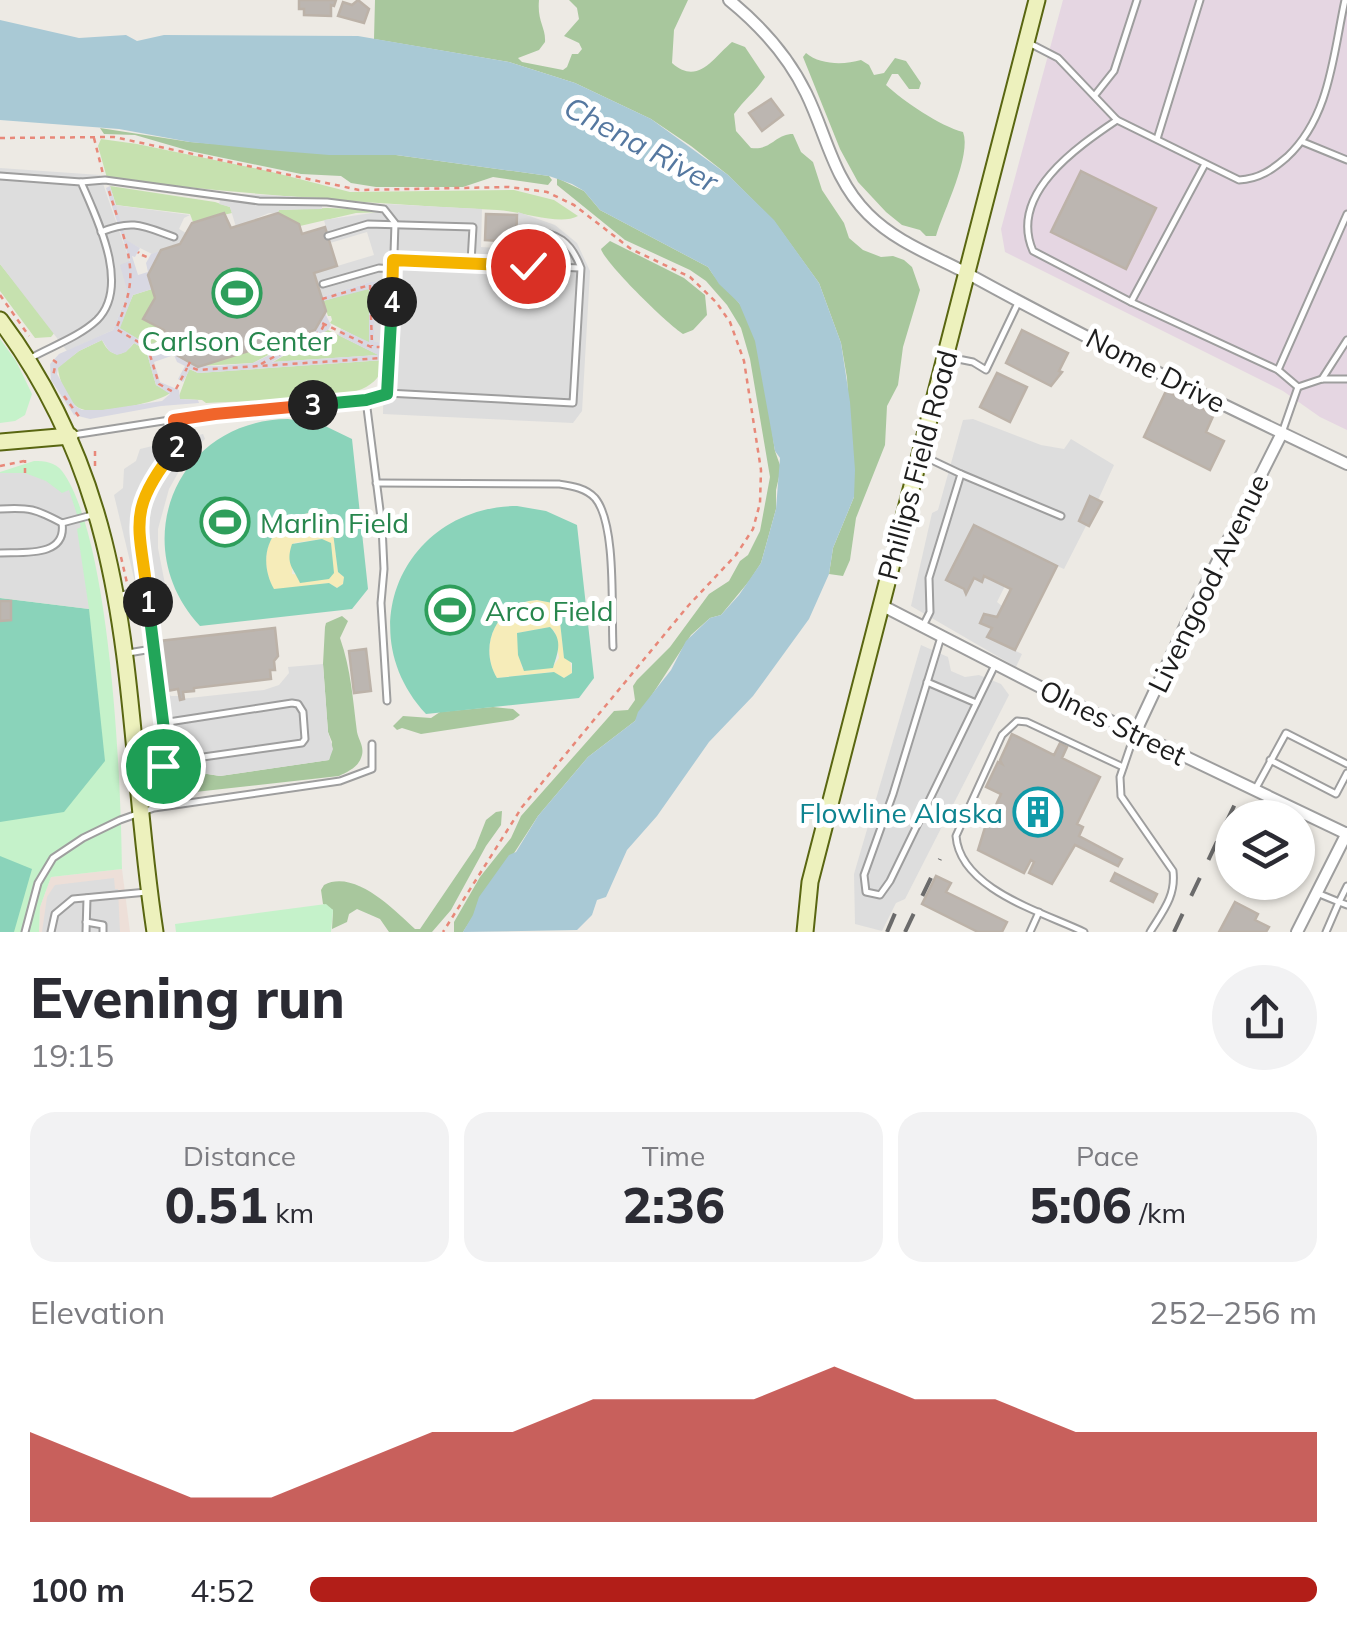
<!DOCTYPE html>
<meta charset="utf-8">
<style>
body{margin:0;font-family:Mulish,sans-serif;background:#f2f2f3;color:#2b2b33;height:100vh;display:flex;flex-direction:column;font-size:38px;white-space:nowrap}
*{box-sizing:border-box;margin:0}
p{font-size:32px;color:#7c7c81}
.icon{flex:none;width:55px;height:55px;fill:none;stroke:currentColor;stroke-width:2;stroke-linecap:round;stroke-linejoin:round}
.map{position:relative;height:932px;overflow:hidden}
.side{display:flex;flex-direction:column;background:#fff;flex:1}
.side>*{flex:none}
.tools{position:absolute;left:1215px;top:800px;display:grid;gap:20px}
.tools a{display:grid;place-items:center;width:100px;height:100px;border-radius:50%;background:#fff;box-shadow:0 2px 8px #0004;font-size:50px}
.pin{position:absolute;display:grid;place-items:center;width:85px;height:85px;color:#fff;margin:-42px;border:5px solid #fff;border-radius:50%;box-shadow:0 2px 10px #0007}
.km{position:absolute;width:50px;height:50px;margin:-25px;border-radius:50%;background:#222;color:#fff;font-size:28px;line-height:50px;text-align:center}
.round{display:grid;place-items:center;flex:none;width:105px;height:105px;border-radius:52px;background:#f2f2f3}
.headline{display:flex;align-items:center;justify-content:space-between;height:170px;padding:0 30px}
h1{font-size:55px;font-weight:800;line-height:75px}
.stats{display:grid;grid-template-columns:repeat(3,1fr);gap:15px;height:170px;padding:10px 30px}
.stats div{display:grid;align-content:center;border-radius:25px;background:#f2f2f3;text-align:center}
.stats b{font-size:50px;font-weight:800}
.stats small{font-size:28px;font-weight:400}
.stats p{font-size:28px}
.chart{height:280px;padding:20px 30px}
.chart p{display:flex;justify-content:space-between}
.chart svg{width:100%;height:180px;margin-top:10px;fill:#b21e18;opacity:.7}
ul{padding:0 30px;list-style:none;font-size:32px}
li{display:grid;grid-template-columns:160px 120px 1fr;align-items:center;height:75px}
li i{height:25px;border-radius:12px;background:#b21e18}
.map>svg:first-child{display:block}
</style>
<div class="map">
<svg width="1347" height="932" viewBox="0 0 1347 932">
<rect width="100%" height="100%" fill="#edeae4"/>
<path fill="#e5d6e2" d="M1063 0H1347V430L1320 417 1283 391 1005 252 1001 229Z"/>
<path fill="#eddfd8" d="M122 869 130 932H39L40 907 51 877Z"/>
<g fill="#c6e1af">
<path d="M101 139 137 144 268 171 350 192 514 190 554 200 578 216C560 226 520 211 497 210 366 203 237 194 107 178L98 146Z"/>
<path d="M110 186 215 202 230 207 232 213 193 222 190 214 116 205Z"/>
<path d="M327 208 376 210 383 212 356 213 300 226 277 214 279 210Z"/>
<path d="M0 264 55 332 51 337 35 338 0 291Z"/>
<path d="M367 288 370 291 369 343 330 323 332 320 331 316H328L323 301Z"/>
<path d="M152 289 155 298 143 319 164 330 167 339 148 345 119 328 133 295Z"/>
<path d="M326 329 379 355 273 362 323 333Z"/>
<path d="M315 330 253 363 200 366Z"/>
<path d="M102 340C110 358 123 358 134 343L146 350 156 385 170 393C159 403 92 416 79 408 68 402 58 378 58 367L79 351Z"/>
<path d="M384 360C382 375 375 383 362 389 333 402 242 401 206 403L202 400 180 399 179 396 189 369 198 373Z"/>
</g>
<g fill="#a8c79d">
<path d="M375 0H539C537 22 546 27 545 42L539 50 518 58 522 62 563 70 567 67 572 54H578L582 49 579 43 564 36 579 19 577 8 569 0H688L674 30 672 63C698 86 713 58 732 42L745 47 765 77C756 91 744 100 734 114L736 131 751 148C771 151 775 134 793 134L801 152 813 162 822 190 844 223 849 238 863 250 881 257 893 256 904 260 912 267 920 290 903 347 898 385 887 406 885 445 856 518 850 560 843 576 829 574 833 548 854 497 847 378 841 343 819 283 774 221 728 175 691 146 651 119 575 83 509 62 374 39Z"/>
<path d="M806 53C820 65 844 65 861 60L869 65 874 75 884 73 895 58 906 61 921 83 919 89H909L898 74H892L886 85C903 101 940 126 963 132 972 155 943 212 936 236H926L920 230 902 225 886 212 858 182 840 149 803 57Z"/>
<path d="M100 128 190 142 360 155H396L549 176 552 180 548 185 493 177 463 187H376L351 183 341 176 301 174 190 151 135 135 104 134Z"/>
<path d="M557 178 584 191 600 210 708 267C717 282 729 291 739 303 761 329 770 416 775 451L781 468 776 490V509L761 563 750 580 721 615 710 618 691 635 635 721 588 757 538 816 463 932H454V922L480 877 511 838 521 816 614 711 628 710 635 700 633 686 637 680 670 647 709 594 729 581 740 561 748 555 760 531 770 477 750 359 741 328 727 305 706 281 690 270 625 240 557 185Z"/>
<path d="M610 241 684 278 705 295 707 315 693 330 683 334C667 324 605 263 601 249Z"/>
<path d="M342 616 348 621 340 638C351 669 353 701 357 732 359 741 364 746 362 755 359 767 349 771 339 776L177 794 173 786 175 777 201 773 220 776 329 760 332 742 328 732 323 664 325 627 326 623Z"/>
<path d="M493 707 513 709 520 715 513 720 421 734 402 728 397 730 393 726 403 716 431 718 440 712Z"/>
<path d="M502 811 501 825 486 846 451 910 432 932H389L380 919 357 909 349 914 347 922 332 929 333 910 323 904 321 890 324 885C355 869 394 910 415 929H420L475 848 486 820 496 812Z"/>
</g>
<g fill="#f6ecb9" fill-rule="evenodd">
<path d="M313 513 331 516 338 572 344 577 343 584 337 588 329 583 274 590C255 555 272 516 313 513ZM322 539 325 542 329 579 292 574 294 543Z"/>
<path d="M538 600 558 604 564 657 570 660 572 673 564 678 553 672 497 678C477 645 498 602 538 600ZM550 627 555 632 559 658 552 668H522L517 633Z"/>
</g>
<g fill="#c5f2ca">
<path d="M0 339 16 361 32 394 25 415 15 421 0 423Z"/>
<path d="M34 461C45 461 55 462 62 471 111 537 121 782 122 869L51 877 40 907 39 932H0V472Z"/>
<path d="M326 904 333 910 331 932H176L175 924Z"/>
</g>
<g fill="#8ad3ba" fill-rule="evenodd">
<path d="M288 419 321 424 352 439 368 589 352 609 200 626C125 545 176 420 288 419ZM308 513 331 517 338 572 344 577 343 584 337 588 329 583 274 589C256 557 270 521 308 513Z"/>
<path d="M517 506 546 511 577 525 594 678 579 698 426 714C349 631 404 507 517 506ZM537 600 558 604 564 658 572 663V673L564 678 554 672 497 678C477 645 498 602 537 600Z"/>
<path d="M322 539 331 543 334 573 329 579 300 583C294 568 285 565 292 544Z"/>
<path d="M0 598 89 609 105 761 64 812 0 822Z"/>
<path d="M550 627C564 641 557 654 553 668L524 671 518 655 517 633Z"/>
<path d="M0 856 32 869 14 932H0Z"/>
</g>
<g fill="#ddd">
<path d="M0 168 100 175 130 262 128 293 113 330 67 351 0 264Z"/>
<path d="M222 193 322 198V209L279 210 277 214 269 213 236 227 230 207 219 204Z"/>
<path d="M386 204 482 209 481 247 516 249 518 212 555 225 577 243 590 271 582 411 573 423 383 414 384 344 374 343V293H384L370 282 322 297 314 273 374 255 367 232 330 243 324 220 385 211Z"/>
<path d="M115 205 190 215 184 218 179 229 186 233 180 244 152 254 126 241Z"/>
<path d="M973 419 1041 445 1064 449 1071 439 1114 465 1098 500 1090 497 1079 520 1087 524 1064 569 1057 566 947 580 964 589 966 593 974 578 981 581 984 576 1005 586 997 602 1002 606 997 617 993 615 981 622 992 628 988 637 1022 654 1016 667 911 606 932 513 938 510 963 420Z"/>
<path d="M203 434 205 439 187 457 169 489 158 529V548L169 605 156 609 166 691 171 696H179L180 699 264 690 279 685 289 673 288 667 323 664 328 732 333 749 329 760 220 776 201 773 159 779 140 603 114 495 123 488 124 469 136 461 140 449Z"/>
<path d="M0 473H25L46 481 62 493 69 490 81 527 77 529 89 609 0 598Z"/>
<path d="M921 645 948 657 951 671 965 677 979 675 1001 684 1009 695 905 899 896 903 882 931 855 924 854 874Z"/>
<path d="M114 878 115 889H118L120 932H42L47 897 55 885Z"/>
</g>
<path fill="#d8d8e2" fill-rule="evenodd" d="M110 186 126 240 140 248 135 257 132 256 138 275 148 272 146 263 151 254 160 251 148 275 152 289 133 295 120 328 148 345 167 339 171 352 198 366H219L253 363 294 343 315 332 325 313 331 325 328 330 272 362 378 355 338 335 341 329 369 342V289L323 301 322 297 370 282H385V293L374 294V342L384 343V360L198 373 190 369 183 382 178 379 185 366 177 362 174 355 154 362 160 382 179 390 180 399 198 400 199 403 161 406 90 419 74 415 51 380 50 364 59 354 113 330 128 293 120 265 130 261 106 188ZM102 340 109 351 117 355 126 352 134 343 146 350 156 385 170 394 162 401 102 410H82L75 406 57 374 58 368 79 351Z"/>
<path fill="#a9c9d5" d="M0 20 79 38 126 35 137 41 164 35 358 36 509 62 575 83 651 119 728 175 774 220 819 283 841 343 850 402 855 470 854 497 833 548 829 574 809 619 753 696 709 742 657 816 627 850 606 897 597 900 592 915 577 930 463 932 473 915 479 897 509 855 516 852 538 816 588 757 635 721 638 712 671 670 686 641 710 618 721 615 739 595 761 563 776 509 780 458 775 451 755 341 739 303 719 284 708 267 600 210 584 191 572 184 549 176 396 155H329L268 150 190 142 119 129 0 120Z"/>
<g fill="#bcb6b1" stroke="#bcb2a8" stroke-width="2.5">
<path d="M299 0H336L334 6 331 5V16L304 15V9H299Z"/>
<path d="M358 0 369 9 364 23 338 16 343 2 352 5Z"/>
<path d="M771 99 783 115 762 131 749 113Z"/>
<path d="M1081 171 1156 208 1126 269 1051 232Z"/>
<path d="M224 213 231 228 278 213 299 224 302 234 325 227 337 266 314 273 326 311 315 330 198 367 171 352 164 330 143 319 155 298 148 275 161 250 180 244 192 223Z"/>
<path d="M486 214 517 215 516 242 485 240Z"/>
<path d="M1022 330 1068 353 1059 371 1062 372 1051 386 1006 363Z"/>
<path d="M997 373 1027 387 1010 422 980 407Z"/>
<path d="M1166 391 1214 414 1206 432 1224 441 1210 470 1144 437Z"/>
<path d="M1090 496 1102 502 1089 526 1079 521Z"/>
<path d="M974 525 1057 566 1015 650 987 637 992 628 980 623 984 614 997 617 1011 589 984 576 982 582 974 578 966 594 964 589 946 580Z"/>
<path d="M0 601H11V620L0 621Z"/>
<path d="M275 628 278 656 274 661 275 670H270L271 679 194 688V691L183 692 184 699 180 700 178 689 167 691 161 662 164 661 162 644 159 641Z"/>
<path d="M366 649 371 691 354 693 349 651Z"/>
<path d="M1012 734 1054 755 1060 743 1067 747 1062 758 1100 777 1077 824 1083 827 1079 836 1122 859 1118 866 1075 845 1052 884 1029 873 1034 862 1031 860 1024 873 978 850 986 824 970 816 974 807 991 816 1001 794 986 787 998 762 1002 764 1000 760Z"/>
<path d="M1115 873 1157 894 1153 902 1111 881Z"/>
<path d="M936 876 951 883 946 892 1007 922 1002 932H978L922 904Z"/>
<path d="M1235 902 1258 914 1255 920 1269 927 1266 932H1219Z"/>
</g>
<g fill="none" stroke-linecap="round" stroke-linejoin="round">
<g stroke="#9e9e9e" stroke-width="9">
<g id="lane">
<path d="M1029 43 1058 58 1117 120 1239 180C1259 179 1272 170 1287 157 1330 117 1333 55 1345 0"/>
<path d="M1095 95 1114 71 1137 0"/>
<path d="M1117 120C1077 147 1008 194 1033 251L1131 302 1278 370 1298 387 1322 379H1347"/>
<path d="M1157 139 1200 0"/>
<path d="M1303 142 1347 160"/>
<path d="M0 176 81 182C97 219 131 286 97 320 79 337 50 347 29 359"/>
<path d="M101 232C133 219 143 226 174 237"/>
<path d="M328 236 368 224 473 227 471 262"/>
<path d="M393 260 580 268"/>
<path d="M323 284 379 268 393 269"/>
<path d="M1131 302 1205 164"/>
<path d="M948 357 973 362 986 370 1018 303"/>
<path d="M1278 370 1347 214"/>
<path d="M1322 379 1347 340"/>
<path d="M387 393 573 403 581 268C571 242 558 232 530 231L528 266"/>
<path d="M366 400 382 526 384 569 381 603 387 701"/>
<path d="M1283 430 1298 387"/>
<path d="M73 435 215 413 366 400 387 393 390 376 395 223 384 209 327 202 259 201 105 180 81 182"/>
<path d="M923 456 961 474 929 578 930 612 924 624"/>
<path d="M961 474 1061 516"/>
<path d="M376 483 559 484C572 486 586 488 595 498 617 524 611 612 613 647"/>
<path d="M0 509C29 507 36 509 62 523L92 515"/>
<path d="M0 553C25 552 67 557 62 523"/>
<path d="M118 596 146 589"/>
<path d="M941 637 893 794 864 875 866 892 880 895 890 881 995 665"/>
<path d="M128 653 152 649"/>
<path d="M927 682 976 703"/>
<path d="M162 723 292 703 298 704 303 712 305 739 302 743 168 762"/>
<path d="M1135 733 1120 777 1121 796 1173 871C1176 896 1163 911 1150 932"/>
<path d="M1270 760 1336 794 1347 773"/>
<path d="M140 771 163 766 168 762 138 543 139 518 145 493 179 442 174 421"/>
<path d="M1256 788 1286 733 1347 764"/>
<path d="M1317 893 1339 902 1347 886"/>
<path d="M86 922 103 925V932"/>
<path d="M25 932 38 883 53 858 83 838 120 820 154 808 340 781 372 769V744"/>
<path d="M51 932 55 914 73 899 147 892"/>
<path d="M86 932 87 898"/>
<path d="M1030 932 1039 912"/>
<path d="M1084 932C1042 912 960 889 956 836L1002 735 1017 721 1027 722 1123 767"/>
<path d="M1326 932 1339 902 1347 905"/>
</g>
</g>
<g stroke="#9e9e9e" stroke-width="14">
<g id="street">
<path d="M729 0C761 26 788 56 806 93 827 136 833 179 868 214 898 244 936 256 972 276 1094 343 1221 404 1347 464"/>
<path d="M881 605 1048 691 1347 834"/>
<path d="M1135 733 1187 622 1282 433"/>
<path d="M1297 932 1347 833"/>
</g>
</g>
<g stroke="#596611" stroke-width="19">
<g id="secondary">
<path d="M0 320C144 512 121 709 155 932"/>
<path d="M0 442 70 436"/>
<path d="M805 932 810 882 1037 0"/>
</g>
</g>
<g stroke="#e88879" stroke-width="2.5" stroke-dasharray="5 5" stroke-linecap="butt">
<path d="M0 138 114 137 359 190 509 187 547 192 574 205 631 249 690 277 716 302 730 322 744 361 761 470 760 503 753 529 736 555 688 606 522 807 443 932"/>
<path d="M94 138 103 174"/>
<path d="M109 191 117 216"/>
<path d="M123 234C135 274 132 291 116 329L147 347 149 353 169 347"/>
<path d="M138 252 139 253"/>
<path d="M142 255 149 258"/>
<path d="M0 295 29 336"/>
<path d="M322 299 370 285 372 346"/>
<path d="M150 355 159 384 175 393"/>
<path d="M53 360 56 362 53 376"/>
<path d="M190 362 188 366 198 370 382 358 381 347H371L320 322"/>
<path d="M261 364 321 331 324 325"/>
<path d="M176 389 187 368"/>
<path d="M64 396 80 418"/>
<path d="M95 451V468"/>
<path d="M0 466 24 461"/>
<path d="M25 473V460"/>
<path d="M121 557 127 583"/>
</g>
<use href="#lane" stroke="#fff" stroke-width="5"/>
<use href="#street" stroke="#fff" stroke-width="10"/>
<use href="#secondary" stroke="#edf1bd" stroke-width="15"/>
<g stroke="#6b6b6b" stroke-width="4" stroke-dasharray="20 20" stroke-linecap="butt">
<path d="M887 932 896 911"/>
<path d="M905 932 940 859"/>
<path d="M1174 932 1235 804"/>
</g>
</g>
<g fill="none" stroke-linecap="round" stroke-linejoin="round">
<g stroke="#fff" stroke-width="20">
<path id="split-1" d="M148 602 168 762 163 766"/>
</g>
<g stroke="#fff" stroke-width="20">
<path id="split-2" d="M148 602C141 526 123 513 177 447"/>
</g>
<g stroke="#fff" stroke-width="20">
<path id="split-3" d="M177 447 174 420 215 414 313 405"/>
</g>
<g stroke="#fff" stroke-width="20">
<path id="split-4" d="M313 405 366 400 387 394 392 302"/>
</g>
<g stroke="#fff" stroke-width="20">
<path id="split-5" d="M392 302 393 260 528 266"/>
</g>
<use href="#split-1" stroke="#22a559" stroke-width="12"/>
<use href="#split-2" stroke="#f5b400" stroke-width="12"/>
<use href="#split-3" stroke="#f0652b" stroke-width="12"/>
<use href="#split-4" stroke="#22a559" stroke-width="12"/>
<use href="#split-5" stroke="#f5b400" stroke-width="12"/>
</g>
<defs>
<g id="stadium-ring" transform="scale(2.5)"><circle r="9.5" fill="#fff" stroke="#2e9e5b" stroke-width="1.5"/><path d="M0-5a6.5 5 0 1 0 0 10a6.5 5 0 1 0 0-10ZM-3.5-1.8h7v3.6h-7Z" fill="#2e9e5b"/></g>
<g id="building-ring" transform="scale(2.5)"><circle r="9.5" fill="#fff" stroke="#0f9aa8" stroke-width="1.5"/><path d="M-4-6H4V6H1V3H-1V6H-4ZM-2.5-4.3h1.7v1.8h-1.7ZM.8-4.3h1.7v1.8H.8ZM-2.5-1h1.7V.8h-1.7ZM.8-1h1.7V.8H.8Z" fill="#0f9aa8"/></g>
</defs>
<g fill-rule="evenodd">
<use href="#stadium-ring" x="237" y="293"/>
<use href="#stadium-ring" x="225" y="522"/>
<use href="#stadium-ring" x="450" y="610"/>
<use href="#building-ring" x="1038" y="812"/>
</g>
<g text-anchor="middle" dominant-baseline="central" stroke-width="10" stroke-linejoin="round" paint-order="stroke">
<g font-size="28" fill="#27864d" stroke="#fff" text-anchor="start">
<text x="237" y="340" text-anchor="middle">Carlson Center</text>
<text x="260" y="522">Marlin Field</text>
<text x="485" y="610">Arco Field</text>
</g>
<g font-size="28" fill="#1d1d1d" stroke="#fff">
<text transform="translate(1156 370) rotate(27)">Nome Drive</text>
<text transform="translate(917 465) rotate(-75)">Phillips Field Road</text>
<text transform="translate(1208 583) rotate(-64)">Livengood Avenue</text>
<text transform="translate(1113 722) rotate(26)">Olnes Street</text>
</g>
<g font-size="28" fill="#0d838f" stroke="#fff" text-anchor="end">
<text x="1003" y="812">Flowline Alaska</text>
</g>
<g font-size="30" font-style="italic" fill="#5578a0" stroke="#fff">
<text transform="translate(641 144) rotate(28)">Chena River</text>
</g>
</g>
</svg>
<div class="tools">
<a><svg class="icon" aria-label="layers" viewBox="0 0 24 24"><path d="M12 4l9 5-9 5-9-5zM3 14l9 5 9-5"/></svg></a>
</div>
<div class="pin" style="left:163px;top:766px;background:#1e9e55"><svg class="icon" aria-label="arrive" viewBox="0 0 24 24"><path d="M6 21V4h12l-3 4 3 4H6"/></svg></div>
<div class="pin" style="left:528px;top:266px;background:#d93025"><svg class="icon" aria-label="check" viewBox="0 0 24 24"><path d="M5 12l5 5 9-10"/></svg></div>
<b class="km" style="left:148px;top:602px">1</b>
<b class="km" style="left:177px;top:447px">2</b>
<b class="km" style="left:313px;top:405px">3</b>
<b class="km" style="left:392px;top:302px">4</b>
</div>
<section class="side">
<div class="headline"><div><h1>Evening run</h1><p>19:15</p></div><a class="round"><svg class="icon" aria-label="share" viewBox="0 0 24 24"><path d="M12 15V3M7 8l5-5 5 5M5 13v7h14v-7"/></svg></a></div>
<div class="stats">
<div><p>Distance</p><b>0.51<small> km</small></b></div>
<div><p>Time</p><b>2:36</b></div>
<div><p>Pace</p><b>5:06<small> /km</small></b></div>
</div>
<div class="chart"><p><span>Elevation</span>252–256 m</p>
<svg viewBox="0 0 160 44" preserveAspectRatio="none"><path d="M0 44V22L10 30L20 38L30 38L40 30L50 22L60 22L70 14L80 14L90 14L100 6L110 14L120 14L130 22L140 22L150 22L160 22V44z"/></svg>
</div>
<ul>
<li><b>100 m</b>4:52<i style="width:100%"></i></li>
</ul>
</section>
